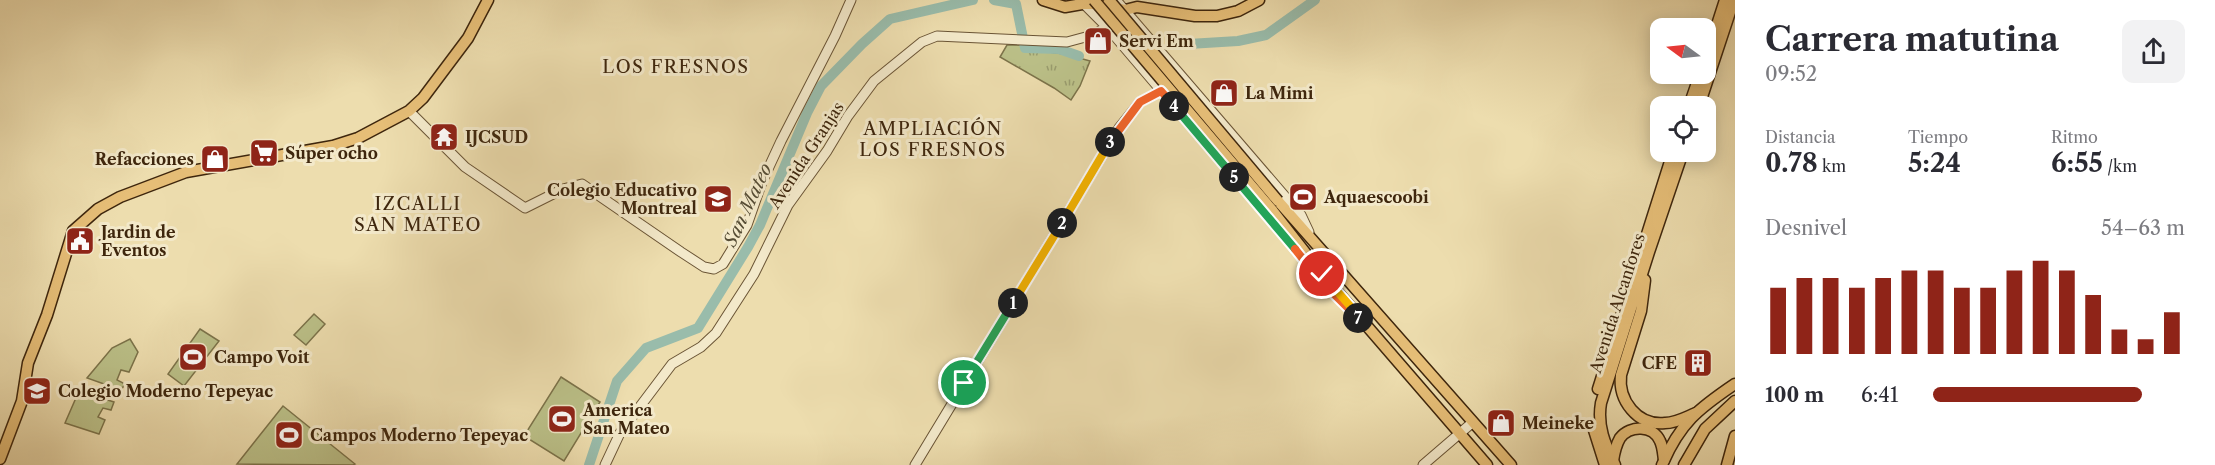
<!DOCTYPE html>
<html lang="es">
<meta charset="utf-8">
<style>
body{margin:0;font-family:"Libre Caslon Text",serif;background:#f2f2f3;color:#2b2b33;height:100vh;display:flex;flex-direction:column;font-size:22px;white-space:nowrap}
*{box-sizing:border-box;margin:0}
p{font-size:20px;color:#7c7c81}
.icon{flex:none;width:33px;height:33px;fill:none;stroke:currentColor;stroke-width:2;stroke-linecap:round;stroke-linejoin:round}
.map{position:relative;flex:1;overflow:hidden}
.side{display:flex;flex-direction:column;background:#fff;width:480px}
.side>*{flex:none}
.needle{width:39px;rotate:285deg}
.tools{position:absolute;left:1650px;top:18px;display:grid;gap:12px}
.tools a{display:grid;place-items:center;width:66px;height:66px;border-radius:12px;background:#fff;box-shadow:0 3px 15px #0003;font-size:30px}
.pin{position:absolute;display:grid;place-items:center;width:51px;height:51px;color:#fff;margin:-26px;border:3px solid #fff;border-radius:50%;box-shadow:0 2px 6px #0007}
.km{position:absolute;width:30px;height:30px;margin:-15px;border-radius:50%;background:#222;color:#fff;font-size:16px;line-height:30px;text-align:center}
.round{display:grid;place-items:center;flex:none;width:63px;height:63px;border-radius:12px;background:#f2f2f3}
.summary{display:flex;align-items:center;justify-content:space-between;height:102px;padding:0 30px}
h1{font-size:33px;font-weight:700;line-height:45px}
.metrics{display:grid;grid-template-columns:repeat(3,1fr);gap:9px;height:102px;padding:6px 30px}
.metrics div{display:grid;align-content:center}
.metrics b{font-size:26px;font-weight:700}
.metrics small{font-size:16px;font-weight:400}
.metrics p{font-size:16px}
.chart{height:168px;padding:12px 30px}
.chart p{display:flex;justify-content:space-between}
.chart svg{width:100%;height:108px;margin-top:6px;stroke:#8f2418;stroke-width:6}
ul{padding:0 30px;list-style:none;font-size:20px}
li{display:grid;grid-template-columns:96px 72px 1fr;align-items:center;height:45px}
li i{height:15px;border-radius:8px;background:#8f2418}
main{display:flex;flex:1;min-height:0}
.map>svg:first-child{display:block}
</style>
<main>
<div class="map">
<svg width="1735" height="465" viewBox="0 0 1735 465">
<defs>
<pattern id="park-tufts" width="24" height="20" patternUnits="userSpaceOnUse" patternTransform="scale(1.5)"><rect width="24" height="20" fill="#bbc088"/><path d="M3 7l-1-3M5 7V3M7 7l1-3M15 17l-1-3M17 17v-4M19 17l1-3" fill="none" stroke="#999c6e"/></pattern>
</defs>
<rect width="100%" height="100%" fill="#edddae"/>
<filter id="stains"><feTurbulence type="fractalNoise" baseFrequency=".00333" numOctaves="4"/><feColorMatrix values="0 0 0 0 .2 0 0 0 0 .09 0 0 0 0 .02 0 0 0 .5 -.17"/></filter>
<radialGradient id="worn" r=".72"><stop offset=".6" stop-color="#630" stop-opacity="0"/><stop offset="1" stop-color="#630" stop-opacity=".3"/></radialGradient>
<g fill="#bbc088" stroke="#7c734a" stroke-width="1.5">
<path d="M314 314 325 324 306 345 294 335Z"/>
<path d="M200 329 219 341 184 386 168 374Z"/>
<path d="M130 339 138 352 129 372 121 370 117 380 125 384 121 390 87 378 112 348Z"/>
<path d="M561 377 600 402 564 461 524 436Z"/>
<path d="M79 391 114 402 111 410 103 408 98 417 105 420 99 434 65 423Z"/>
<path d="M283 406 355 464 353 465 237 464Z"/>
</g>
<path fill="url(#park-tufts)" stroke="#7c734a" stroke-width="1.5" d="M1007 45H1023L1025 49 1065 54 1090 61 1080 86 1071 100 1054 88 1000 57Z"/>
<g fill="none" stroke-linecap="round" stroke-linejoin="round">
<g stroke="#99bcab" stroke-width="10">
<path d="M994 0 1016 4 1025 48 1059 49 1079 56"/>
<path d="M1172 45 1238 41 1266 35 1315 0"/>
<path d="M589 465 617 381 646 348 698 328 748 247 760 225 807 113 821 86 862 44 890 19 973 0"/>
</g>
<g stroke="#6a5435" stroke-width="11">
<g id="minor">
<path d="M1080 0 1107 27 1330 289"/>
<path d="M1116 0 1301 215 1309 232"/>
<path d="M409 111 465 167 525 208 563 189 582 184 681 252 704 267 714 269 723 264 747 225 762 182 781 141 835 36 851 0"/>
<path d="M605 465 620 433 672 364 701 347 716 333 754 274 788 205 827 151 848 116 874 81 922 42 937 36 1067 42 1093 35 1107 27 1117 18"/>
<path d="M915 465 1119 128 1140 102 1161 91 1186 82"/>
<path d="M1423 465 1473 422"/>
</g>
</g>
<g stroke="#3e260d" stroke-width="13">
<g id="major">
<path d="M1043 0 1065 7 1082 4H1094L1125 10 1137 7 1195 16H1217L1238 11 1259 0"/>
<path d="M1706 59 1725 0"/>
<path d="M1689 106 1700 74"/>
<path d="M1699 106 1734 0"/>
<path d="M1278 201 1511 465"/>
<path d="M1272 210 1322 274 1487 465"/>
<path d="M1645 280 1641 311 1621 375C1618 400 1637 426 1665 423 1676 423 1686 417 1696 413"/>
<path d="M1598 389 1673 152"/>
<path d="M1593 427 1605 465"/>
<path d="M0 459 22 401 28 363 47 315 73 231 98 209 120 197 186 172 333 146 358 138 409 111 423 98 468 38 488 0"/>
<path d="M1613 461C1614 454 1616 445 1620 438 1630 425 1653 425 1660 441 1663 447 1663 454 1664 460"/>
<path d="M1615 465C1605 444 1597 426 1601 403L1649 252 1683 152"/>
<path d="M1662 465C1680 423 1698 409 1735 384"/>
<path d="M1684 465 1705 429 1735 401"/>
<path d="M1727 465 1735 436"/>
</g>
</g>
<use href="#minor" stroke="#f3e9ca" stroke-width="9"/>
<use href="#major" stroke="#e6be77" stroke-width="10"/>
<g stroke="#3e260d" stroke-width="13" stroke-linecap="butt">
<g id="major-bridge">
<path d="M1094 0 1272 210"/>
<path d="M1109 0 1278 201"/>
</g>
</g>
<use href="#major-bridge" stroke="#e6be77" stroke-width="10"/>
</g>
<g fill="none" stroke-linecap="round" stroke-linejoin="round">
<g stroke="#fff" stroke-width="12">
<path id="split-1" d="M964 383 1013 303"/>
</g>
<g stroke="#fff" stroke-width="12">
<path id="split-2" d="M1013 303 1062 223"/>
</g>
<g stroke="#fff" stroke-width="12">
<path id="split-3" d="M1062 223 1110 142"/>
</g>
<g stroke="#fff" stroke-width="12">
<path id="split-4" d="M1110 142 1140 102 1161 91 1174 106"/>
</g>
<g stroke="#fff" stroke-width="12">
<path id="split-5" d="M1174 106 1234 177"/>
</g>
<g stroke="#fff" stroke-width="12">
<path id="split-6" d="M1234 177 1295 249"/>
</g>
<g stroke="#fff" stroke-width="12">
<path id="split-7" d="M1295 249 1318 278 1358 318"/>
</g>
<g stroke="#fff" stroke-width="12">
<path id="split-8" d="M1322 274 1364 322 1358 318"/>
</g>
<use href="#split-1" stroke="#22a559" stroke-width="8"/>
<use href="#split-2" stroke="#f5b400" stroke-width="8"/>
<use href="#split-3" stroke="#f5b400" stroke-width="8"/>
<use href="#split-4" stroke="#f0652b" stroke-width="8"/>
<use href="#split-5" stroke="#22a559" stroke-width="8"/>
<use href="#split-6" stroke="#22a559" stroke-width="8"/>
<use href="#split-7" stroke="#f0652b" stroke-width="8"/>
<use href="#split-8" stroke="#f5b400" stroke-width="8"/>
</g>
<defs>
<g id="shop-square" transform="scale(1.5)"><rect x="-9" y="-9" width="18" height="18" rx="4" fill="#8f2418" stroke="#f3e9ca"/><path d="M-5-2.5h2.3a2.7 3.5 0 0 1 5.4 0H5L5.5 6h-11ZM-1.5-2.5h3a1.5 2.3 0 0 0-3 0Z" fill="#fff"/></g>
<g id="temple-square" transform="scale(1.5)"><rect x="-9" y="-9" width="18" height="18" rx="4" fill="#8f2418" stroke="#f3e9ca"/><path d="M0-6L5-2H3V0L6.5 2.5H4V6H1.5V3h-3V6H-4V2.5H-6.5L-3 0V-2H-5Z" fill="#fff"/></g>
<g id="supermarket-square" transform="scale(1.5)"><rect x="-9" y="-9" width="18" height="18" rx="4" fill="#8f2418" stroke="#f3e9ca"/><path d="M-6-5.5h2.5l.6 2H6L4.5 2H-2.5L-4.4-4H-6ZM-1.5 3.2a1.3 1.3 0 1 0 .1 0ZM3 3.2a1.3 1.3 0 1 0 .1 0Z" fill="#fff"/></g>
<g id="stadium-square" transform="scale(1.5)"><rect x="-9" y="-9" width="18" height="18" rx="4" fill="#8f2418" stroke="#f3e9ca"/><path d="M0-5a6.5 5 0 1 0 0 10a6.5 5 0 1 0 0-10ZM-3.5-1.8h7v3.6h-7Z" fill="#fff"/></g>
<g id="school-square" transform="scale(1.5)"><rect x="-9" y="-9" width="18" height="18" rx="4" fill="#8f2418" stroke="#f3e9ca"/><path d="M0-5L7-2L0 1L-7-2ZM-4 1L0 2.5L4 1V4Q0 6-4 4Z" fill="#fff"/></g>
<g id="civic-square" transform="scale(1.5)"><rect x="-9" y="-9" width="18" height="18" rx="4" fill="#8f2418" stroke="#f3e9ca"/><path d="M-.6-6.5H3V-4.5H.6V-3L4-1V1h2V6H-6V1h2V-1L-.6-3ZM-1.2 2.5V6h2.4V2.5Z" fill="#fff"/></g>
<g id="building-square" transform="scale(1.5)"><rect x="-9" y="-9" width="18" height="18" rx="4" fill="#8f2418" stroke="#f3e9ca"/><path d="M-4-6H4V6H1V3H-1V6H-4ZM-2.5-4.3h1.7v1.8h-1.7ZM.8-4.3h1.7v1.8H.8ZM-2.5-1h1.7V.8h-1.7ZM.8-1h1.7V.8H.8Z" fill="#fff"/></g>
</defs>
<g fill-rule="evenodd">
<use href="#shop-square" x="1098" y="41"/>
<use href="#shop-square" x="1224" y="93"/>
<use href="#temple-square" x="444" y="137"/>
<use href="#supermarket-square" x="264" y="153"/>
<use href="#shop-square" x="215" y="159"/>
<use href="#stadium-square" x="1303" y="197"/>
<use href="#school-square" x="718" y="199"/>
<use href="#civic-square" x="80" y="241"/>
<use href="#stadium-square" x="193" y="357"/>
<use href="#building-square" x="1698" y="363"/>
<use href="#school-square" x="37" y="391"/>
<use href="#stadium-square" x="562" y="419"/>
<use href="#shop-square" x="1501" y="423"/>
<use href="#stadium-square" x="289" y="435"/>
</g>
<g text-anchor="middle" dominant-baseline="central" stroke-width="6" stroke-linejoin="round" paint-order="stroke">
<g font-size="16" font-weight="bold" fill="#3e260d" stroke="#f3e9ca" text-anchor="start">
<text x="1119" y="41">Servi Em</text>
<text x="1245" y="93">La Mimi</text>
<text x="465" y="137">IJCSUD</text>
<text x="285" y="153">Súper ocho</text>
<text x="194" y="159" text-anchor="end">Refacciones</text>
<text x="697" y="190" text-anchor="end">Colegio Educativo<tspan x="697" dy="18">Montreal</tspan></text>
<text x="1324" y="197">Aquaescoobi</text>
<text x="101" y="232">Jardin de<tspan x="101" dy="18">Eventos</tspan></text>
<text x="214" y="357">Campo Voit</text>
<text x="1677" y="363" text-anchor="end">CFE</text>
<text x="58" y="391">Colegio Moderno Tepeyac</text>
<text x="583" y="410">America<tspan x="583" dy="18">San Mateo</tspan></text>
<text x="1522" y="423">Meineke</text>
<text x="310" y="435">Campos Moderno Tepeyac</text>
</g>
<g font-size="16" fill="#3e260d" stroke="#f3e9ca">
<text transform="translate(806 155) rotate(-57)">Avenida Granjas</text>
<text transform="translate(1617 303) rotate(-72)">Avenida Alcanfores</text>
</g>
<g font-size="18" letter-spacing="1.5" fill="#3e260d" stroke="#f3e9ca">
<text x="676" y="67">LOS FRESNOS</text>
<text x="933" y="129">AMPLIACIÓN<tspan x="933" dy="21">LOS FRESNOS</tspan></text>
<text x="418" y="204">IZCALLI<tspan x="418" dy="21">SAN MATEO</tspan></text>
</g>
<g font-size="18" font-style="italic" fill="#554c34" stroke="#f3e9ca">
<text transform="translate(748 205) rotate(-65)">San Mateo</text>
</g>
</g>
<rect width="100%" height="100%" filter="url(#stains)"/>
<rect width="100%" height="100%" fill="url(#worn)"/>
</svg>
<div class="tools">
<a><svg class="needle" viewBox="-14 -14 28 28"><path d="M0-13l5 13h-10z" fill="#e53935"/><path d="M0 13l5-13h-10z" fill="#7c7c81"/></svg></a>
<a><svg class="icon" aria-label="locate" viewBox="0 0 24 24"><circle cx="12" cy="12" r="6"/><path d="M12 2v4M12 18v4M2 12h4M18 12h4"/></svg></a>
</div>
<div class="pin" style="left:964px;top:383px;background:#1e9e55"><svg class="icon" aria-label="arrive" viewBox="0 0 24 24"><path d="M6 21V4h12l-3 4 3 4H6"/></svg></div>
<div class="pin" style="left:1322px;top:274px;background:#d93025"><svg class="icon" aria-label="check" viewBox="0 0 24 24"><path d="M5 12l5 5 9-10"/></svg></div>
<b class="km" style="left:1013px;top:303px">1</b>
<b class="km" style="left:1062px;top:223px">2</b>
<b class="km" style="left:1110px;top:142px">3</b>
<b class="km" style="left:1174px;top:106px">4</b>
<b class="km" style="left:1234px;top:177px">5</b>
<b class="km" style="left:1358px;top:318px">7</b>
</div>
<section class="side">
<div class="summary"><div><h1>Carrera matutina</h1><p>09:52</p></div><a class="round"><svg class="icon" aria-label="share" viewBox="0 0 24 24"><path d="M12 15V3M7 8l5-5 5 5M5 13v7h14v-7"/></svg></a></div>
<div class="metrics">
<div><p>Distancia</p><b>0.78<small> km</small></b></div>
<div><p>Tiempo</p><b>5:24</b></div>
<div><p>Ritmo</p><b>6:55<small> /km</small></b></div>
</div>
<div class="chart"><p><span>Desnivel</span>54–63 m</p>
<svg viewBox="0 0 160 44" preserveAspectRatio="none"><path d="M5 44V17M15 44V13M25 44V13M35 44V17M45 44V13M55 44V10M65 44V10M75 44V17M85 44V17M95 44V10M105 44V6M115 44V10M125 44V20M135 44V34M145 44V38M155 44V27"/></svg>
</div>
<ul>
<li><b>100 m</b>6:41<i style="width:83%"></i></li>
</ul>
</section>
</main>
